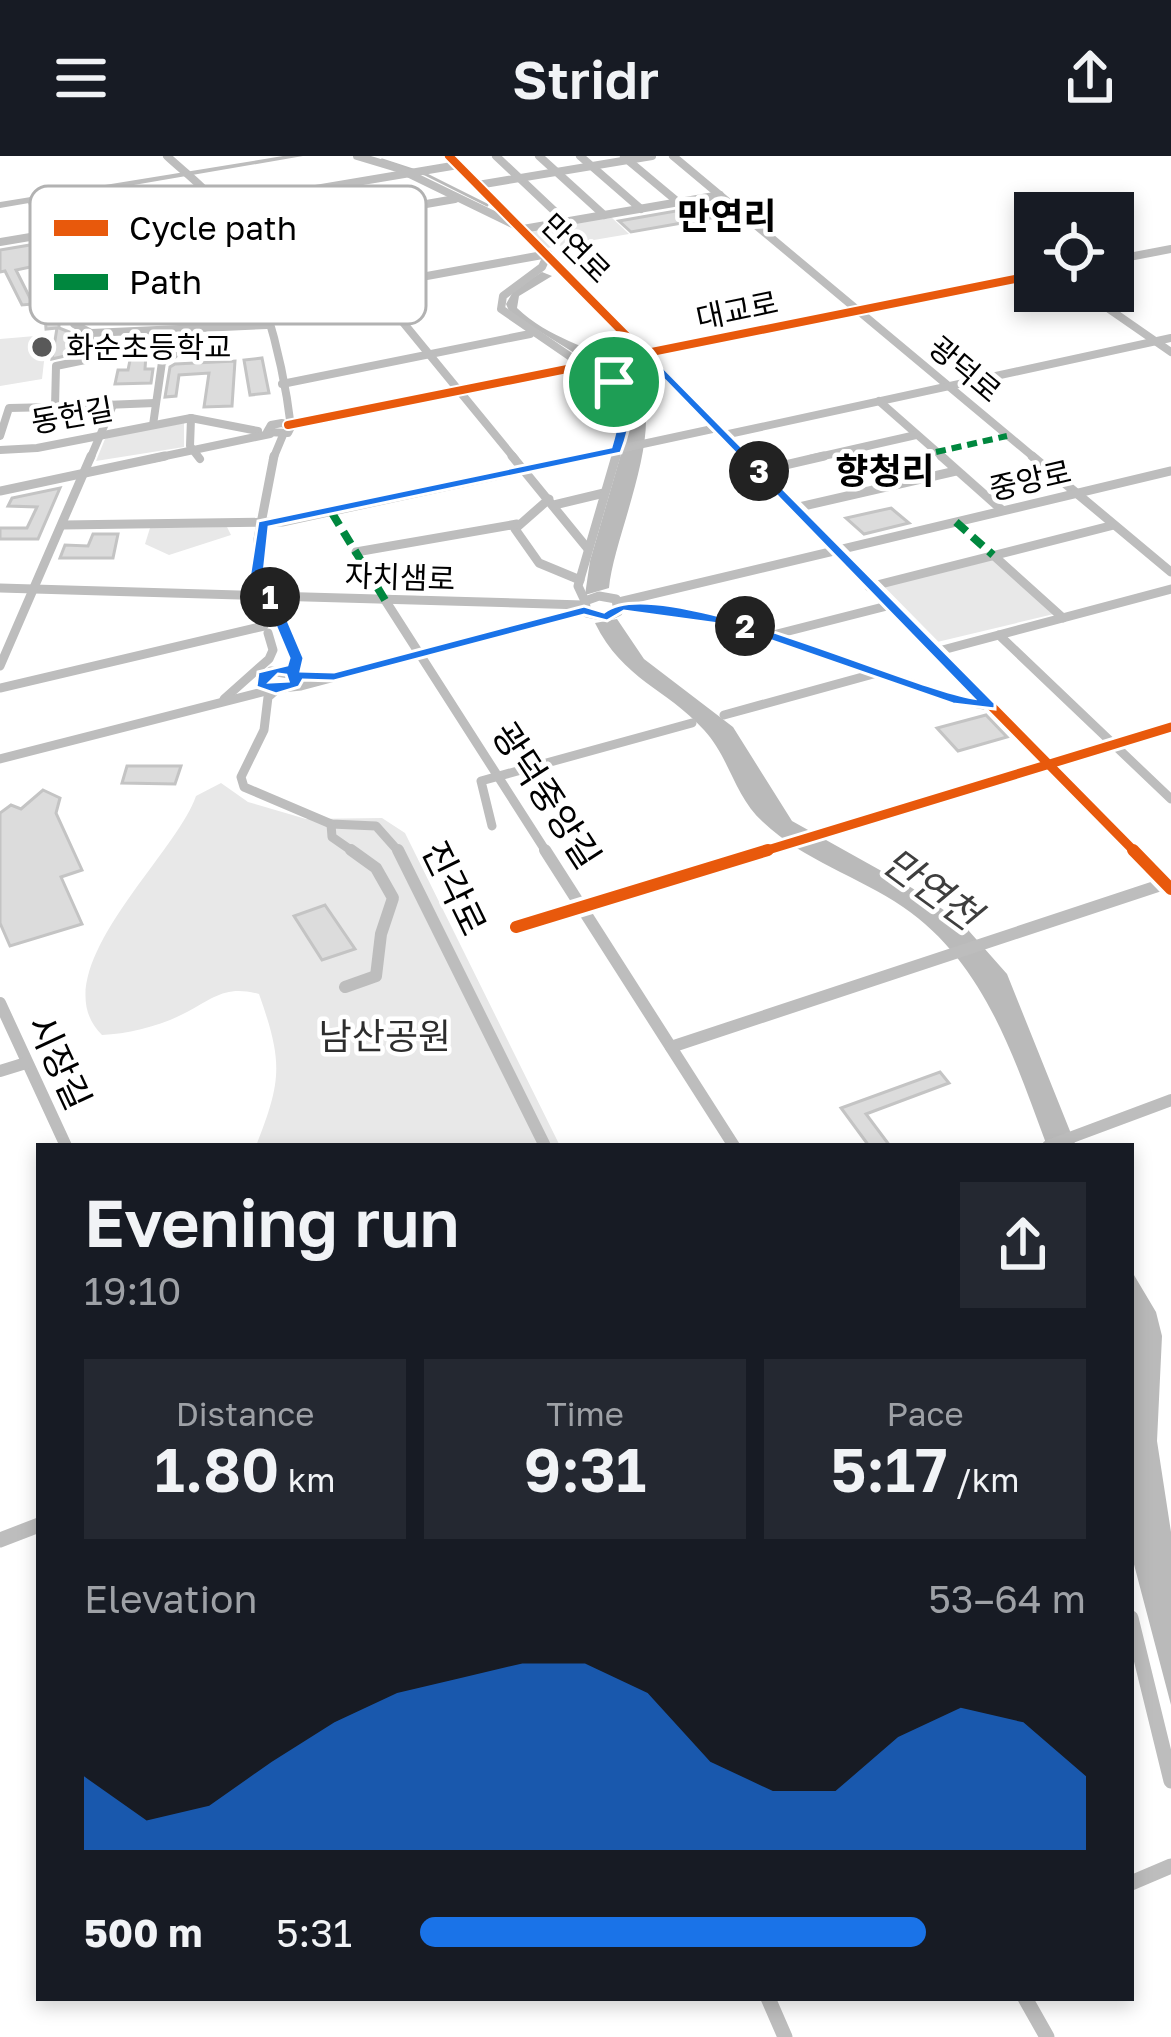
<!DOCTYPE html>
<meta charset="utf-8">
<style>
body{margin:0;font-family:"Golos Text","Noto Sans KR",sans-serif;background:#242831;color:#f1f3f6;height:100vh;display:flex;flex-direction:column;font-size:45px;white-space:nowrap}
*{box-sizing:border-box;margin:0}
p{font-size:39px;color:#9ea1a6}
.icon{flex:none;width:66px;height:66px;fill:none;stroke:currentColor;stroke-width:2;stroke-linecap:round;stroke-linejoin:round}
.map{position:relative;flex:1;overflow:hidden}
.panel{position:absolute;left:36px;top:987px;width:1098px;height:858px;display:flex;flex-direction:column;background:#171b24;border-radius:0px;box-shadow:0 6px 18px #0003}
.panel>*{flex:none}
.tools{position:absolute;left:1014px;top:36px;display:grid;gap:24px}
.tools a{display:grid;place-items:center;width:120px;height:120px;border-radius:0px;background:#171b24;box-shadow:0 6px 18px #0003;font-size:60px}
.pin{position:absolute;display:grid;place-items:center;width:102px;height:102px;color:#fff;margin:-51px;border:6px solid #fff;border-radius:50%;box-shadow:0 3px 12px #0007}
.km{position:absolute;width:60px;height:60px;margin:-30px;border-radius:50%;background:#222;color:#fff;font-size:33px;line-height:60px;text-align:center}
.round{display:grid;place-items:center;flex:none;width:126px;height:126px;border-radius:0px;background:#242831}
.headline{display:flex;align-items:center;justify-content:space-between;height:204px;padding:0 48px}
h1{font-size:66px;font-weight:600;line-height:90px}
.metrics{display:grid;grid-template-columns:repeat(3,1fr);gap:18px;height:204px;padding:12px 48px}
.metrics div{display:grid;align-content:center;border-radius:0px;background:#242831;text-align:center}
.metrics b{font-size:60px;font-weight:600}
.metrics small{font-size:33px;font-weight:400}
.metrics p{font-size:33px}
.chart{height:336px;padding:24px 48px}
.chart p{display:flex;justify-content:space-between}
.chart svg{width:100%;height:216px;margin-top:12px;fill:#1a73e8;opacity:.7}
ul{padding:0 48px;list-style:none;font-size:39px}
li{display:grid;grid-template-columns:192px 144px 1fr;align-items:center;height:90px}
li i{height:30px;border-radius:15px;background:#1a73e8}
header{display:flex;justify-content:space-between;align-items:center;height:156px;padding:0 48px;background:#171b24;font-size:54px;font-weight:600}
.map>svg:first-child{display:block}
</style>
<header><svg class="icon" aria-label="menu" viewBox="0 0 24 24"><path d="M4 6h16M4 12h16M4 18h16"/></svg>Stridr<svg class="icon" aria-label="share" viewBox="0 0 24 24"><path d="M12 15V3M7 8l5-5 5 5M5 13v7h14v-7"/></svg></header>
<div class="map">
<svg width="1171" height="1881" viewBox="0 0 1171 1881">
<rect width="100%" height="100%" fill="#fff"/>
<g fill="#e8e8e8">
<path d="M610 60 629 78 547 92 531 76Z"/>
<path d="M47 179 42 223 0 230V183Z"/>
<path d="M184 267V291L96 305 105 283 111 280Z"/>
<path d="M227 371 231 379 169 399 145 388 150 372Z"/>
<path d="M986 403 996 405 1054 458 933 487 882 435 887 428Z"/>
<path d="M221 627 248 646 306 663 382 662 405 677 560 990H256C282 924 283 906 259 838 227 829 214 841 187 856 163 869 129 878 102 879 39 817 175 701 196 640Z"/>
</g>
<g fill="#bababa">
<path d="M542 116 552 120 519 140 517 152C549 183 588 189 623 211 680 247 614 374 609 432L585 439 590 405 632 260 631 245 621 226 510 157 506 148 514 134Z"/>
<path d="M617 463 644 503 733 571 792 665 912 732 961 766 1007 818 1076 990H1047C1014 902 985 807 903 751 858 720 804 705 763 666 734 640 730 602 704 574 666 532 623 524 595 467Z"/>
<path d="M1131 1114 1156 1156 1162 1180 1157 1285 1171 1376V1549L1131 1397Z"/>
</g>
<g fill="none" stroke-linecap="round" stroke-linejoin="round">
<path stroke="#bababa" stroke-width="3" d="M382 4 425 18 487 49"/>
</g>
<g fill="#dcdcdc" stroke="#c4c4c4" stroke-width="3">
<path d="M704 50 716 61 631 76 619 65Z"/>
<path d="M42 87 45 93 32 95 40 109 16 114 33 148 22 149 5 115 0 116V94Z"/>
<path d="M59 143V172L82 181 78 197 52 203 57 172 46 173 44 144Z"/>
<path d="M147 184 145 213H153L151 227 115 228 118 214H128L134 185Z"/>
<path d="M262 202 269 237 250 239 244 204Z"/>
<path d="M235 205 232 250 204 251 209 217 179 219 176 240 165 241 170 211 175 208Z"/>
<path d="M60 332 38 383H0V372H27L37 351 8 350 12 342Z"/>
<path d="M891 352 909 367 864 378 846 362Z"/>
<path d="M93 378H118L113 402H60L65 389 88 390Z"/>
<path d="M986 559 1007 581 958 595 937 572Z"/>
<path d="M127 610H181L175 628 122 627Z"/>
<path d="M43 634 60 642 56 657 82 714 61 721 82 768 10 790 0 767V657L11 649 21 653Z"/>
<path d="M325 749 355 793 322 804 294 760Z"/>
<path d="M940 916 949 927 866 958 890 990H869L841 952Z"/>
</g>
<g fill="none" stroke-linecap="round" stroke-linejoin="round">
<g stroke="#bdbdbd" stroke-width="8">
<path d="M167 0C183 15 201 28 214 44 257 97 283 204 291 271"/>
<path d="M357 0 397 12 523 73 720 39"/>
<path d="M449 0 748 303"/>
<path d="M496 0 566 66"/>
<path d="M539 0 604 59"/>
<path d="M580 0 641 53"/>
<path d="M673 0 1036 303"/>
<path d="M624 1 678 46"/>
<path d="M478 29 652 0"/>
<path d="M297 37 515 303"/>
<path d="M0 86 458 9"/>
<path d="M548 98 542 111 503 140 501 153 613 230C631 256 624 274 615 303"/>
<path d="M1113 104 1171 93"/>
<path d="M64 111 455 43"/>
<path d="M246 111 351 102"/>
<path d="M1083 135 1171 196"/>
<path d="M262 150 548 98"/>
<path d="M91 177 267 169"/>
<path d="M282 228 530 178"/>
<path d="M879 245 945 303"/>
<path d="M55 251 155 247"/>
<path d="M191 262 190 290 200 303"/>
<path d="M282 267 291 271 288 277 267 276 271 269Z"/>
<path d="M153 269 162 206 174 199 171 174"/>
<path d="M288 269 1035 119"/>
<path d="M724 279 1171 182"/>
<path d="M0 280 9 252 55 251 56 210 85 204 91 177 74 168 69 124 32 46"/>
<path d="M0 294 37 292 191 262 258 275"/>
<path d="M90 303 113 249"/>
<path d="M151 303 270 278"/>
<path d="M273 303 283 279"/>
<path d="M573 303 717 272"/>
<path d="M810 303 916 279"/>
</g>
<g stroke="#bdbdbd" stroke-width="9">
<path d="M512 300 588 393"/>
<path d="M745 300 1136 697"/>
<path d="M941 300 1002 354"/>
<path d="M1032 300 1171 416"/>
<path d="M759 315 824 300"/>
<path d="M0 335 165 300"/>
<path d="M549 343 515 373 539 407 580 424"/>
<path d="M554 349 604 337"/>
<path d="M795 352 956 315"/>
<path d="M63 369 282 366 587 300"/>
<path d="M356 396 517 368"/>
<path d="M993 399 1063 462"/>
<path d="M869 431 1114 369"/>
<path d="M0 432 583 449"/>
<path d="M599 440 616 443 618 456 607 461 587 457 585 445Z"/>
<path d="M256 441 258 383 274 300"/>
<path d="M271 441 296 502 293 517"/>
<path d="M385 444 547 697"/>
<path d="M585 445 578 430 616 300"/>
<path d="M619 446 1171 315"/>
<path d="M622 450 729 465 959 544 989 550"/>
<path d="M773 479 887 450"/>
<path d="M999 479 1171 643"/>
<path d="M935 496 1171 433"/>
<path d="M0 510 91 300"/>
<path d="M293 528 295 519 271 515 261 525 272 533 301 530 584 455"/>
<path d="M0 532 264 470"/>
<path d="M276 534 268 541 264 574 241 621 244 631 331 668 376 670 400 697"/>
<path d="M224 543 269 503 273 494 268 477"/>
<path d="M724 559 877 517"/>
<path d="M0 603 270 534"/>
<path d="M331 668 332 681 355 697"/>
<path d="M492 670 481 625 692 567"/>
<path d="M758 697 1171 571"/>
</g>
<g stroke="#bdbdbd" stroke-width="12">
<path d="M398 694 545 990"/>
<path d="M545 694 734 990"/>
<path d="M1133 694 1171 733"/>
<path d="M516 771 768 694"/>
<path d="M345 831 376 820 381 778 393 742 376 712 351 694"/>
<path d="M0 847 66 990"/>
<path d="M671 891 1170 726"/>
<path d="M0 915 26 907"/>
<path d="M1048 990 1171 944"/>
</g>
<g stroke="#bdbdbd" stroke-width="15">
<path d="M0 1384 39 1369"/>
<path d="M1131 1462 1171 1625"/>
<path d="M1131 1727 1171 1710"/>
<path d="M768 1842 785 1881"/>
<path d="M1025 1842 1047 1881"/>
</g>
<path fill="#bdbdbd" fill-rule="evenodd" d="M283 0H303L0 52V46Z"/>
<path stroke="#00873e" stroke-width="6" stroke-dasharray="10 6" stroke-linecap="butt" d="M936 296 1007 280"/>
<g stroke="#00873e" stroke-width="8" stroke-dasharray="14 8" stroke-linecap="butt">
<path d="M332 357 385 444"/>
<path d="M956 366 993 399"/>
</g>
<g stroke="#fff" stroke-width="12">
<g id="cycleway-far2">
<path d="M449 0 748 303"/>
<path d="M288 269 1035 119"/>
</g>
</g>
<g stroke="#fff" stroke-width="15">
<g id="cycleway-far1">
<path d="M745 300 1136 697"/>
<path d="M758 697 1171 571"/>
</g>
</g>
<g stroke="#fff" stroke-width="20">
<g id="cycleway">
<path d="M1133 694 1171 733"/>
<path d="M516 771 768 694"/>
</g>
</g>
<use href="#cycleway-far2" stroke="#e8590c" stroke-width="8"/>
<use href="#cycleway-far1" stroke="#e8590c" stroke-width="9"/>
<use href="#cycleway" stroke="#e8590c" stroke-width="12"/>
</g>
<path fill="#1a73e8" stroke="#fff" stroke-width="3" fill-rule="evenodd" d="M646 194 995 547V553L953 548 726 469 624 455 607 465 584 459 334 525 303 524 299 531 276 538 256 531 258 516 287 509 289 502 265 445 251 444 247 436 258 365 611 291C627 236 619 240 577 210ZM643 202 973 542C903 530 657 414 604 456L584 450 334 516 301 515 304 502 278 441 262 436 269 371 621 297C637 256 635 232 595 212ZM278 518 286 519 288 525 270 526Z"/>
<circle fill="#595959" stroke="#fff" stroke-width="4.5" cx="42" cy="191" r="12"/>
<g text-anchor="middle" dominant-baseline="central" stroke-width="9" stroke-linejoin="round" paint-order="stroke">
<g font-size="30" fill="#000" stroke="#fff">
<text transform="translate(576 92) rotate(45)">만연로</text>
<text transform="translate(737 154) rotate(-12)">대교로</text>
<text transform="translate(965 213) rotate(40)">광덕로</text>
<text transform="translate(72 259) rotate(-10)">동헌길</text>
<text transform="translate(1030 324) rotate(-13)">중앙로</text>
<text transform="translate(400 421) rotate(2)">자치샘로</text>
</g>
<g font-size="30" fill="#000" stroke="#fff" text-anchor="start">
<text x="66" y="191">화순초등학교</text>
</g>
<g font-size="36" font-weight="bold" fill="#000" stroke="#fff">
<text x="727" y="59">만연리</text>
<text x="885" y="314">향청리</text>
</g>
<g font-size="36" fill="#000" stroke="#fff">
<text transform="translate(547 639) rotate(57)">광덕중앙길</text>
<text transform="translate(455 732) rotate(64)">진각로</text>
<text transform="translate(60 906) rotate(65)">시장길</text>
</g>
<g font-size="36" fill="#2d2d2d" stroke="#fff">
<text x="385" y="879">남산공원</text>
</g>
<g font-size="39" font-style="italic" fill="#3e3e3e" stroke="#fff">
<text transform="translate(932 732) rotate(36)">만연천</text>
</g>
</g>
<rect x="30" y="30" width="396" height="138" rx="18" fill="#fff" stroke="#b2b2b2" stroke-width="3"/>
<rect x="54" y="64" width="54" height="16" fill="#e8590c"/>
<rect x="54" y="118" width="54" height="16" fill="#00873e"/>
<g font-size="33" fill="#000">
<text x="129" y="84">Cycle path</text>
<text x="129" y="138">Path</text>
</g>
</svg>
<div class="tools">
<a><svg class="icon" aria-label="locate" viewBox="0 0 24 24"><circle cx="12" cy="12" r="6"/><path d="M12 2v4M12 18v4M2 12h4M18 12h4"/></svg></a>
</div>
<div class="pin" style="left:614px;top:226px;background:#1e9e55"><svg class="icon" aria-label="arrive" viewBox="0 0 24 24"><path d="M6 21V4h12l-3 4 3 4H6"/></svg></div>
<b class="km" style="left:270px;top:441px">1</b>
<b class="km" style="left:745px;top:470px">2</b>
<b class="km" style="left:759px;top:315px">3</b>
<section class="panel">
<div class="headline"><div><h1>Evening run</h1><p>19:10</p></div><a class="round"><svg class="icon" aria-label="share" viewBox="0 0 24 24"><path d="M12 15V3M7 8l5-5 5 5M5 13v7h14v-7"/></svg></a></div>
<div class="metrics">
<div><p>Distance</p><b>1.80<small> km</small></b></div>
<div><p>Time</p><b>9:31</b></div>
<div><p>Pace</p><b>5:17<small> /km</small></b></div>
</div>
<div class="chart"><p><span>Elevation</span>53–64 m</p>
<svg viewBox="0 0 160 44" preserveAspectRatio="none"><path d="M0 44V29L10 38L20 35L30 26L40 18L50 12L60 9L70 6L80 6L90 12L100 26L110 32L120 32L130 21L140 15L150 18L160 29V44z"/></svg>
</div>
<ul>
<li><b>500 m</b>5:31<i style="width:76%"></i></li>
</ul>
</section>
</div>
